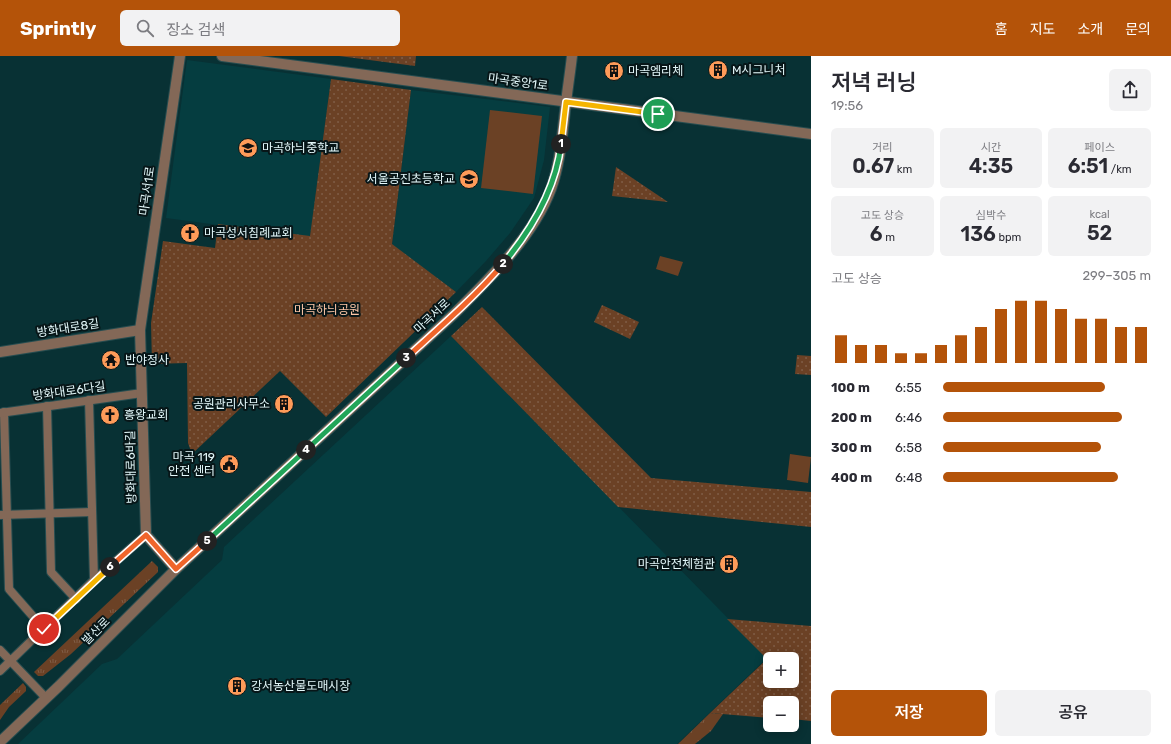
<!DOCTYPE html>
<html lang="ko">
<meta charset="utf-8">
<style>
body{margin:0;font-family:Rubik,"Noto Sans KR",sans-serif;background:#f2f2f3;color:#2b2b33;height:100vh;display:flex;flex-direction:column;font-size:15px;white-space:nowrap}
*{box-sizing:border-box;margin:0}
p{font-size:13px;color:#7c7c81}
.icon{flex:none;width:22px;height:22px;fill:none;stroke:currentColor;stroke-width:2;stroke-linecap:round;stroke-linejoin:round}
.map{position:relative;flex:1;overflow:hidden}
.panel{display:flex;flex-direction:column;background:#fff;width:360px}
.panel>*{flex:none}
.tools{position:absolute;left:763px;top:596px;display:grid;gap:8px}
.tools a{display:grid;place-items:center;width:36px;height:36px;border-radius:6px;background:#fff;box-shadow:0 2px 10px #0003;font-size:20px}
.pin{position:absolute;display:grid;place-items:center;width:34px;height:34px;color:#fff;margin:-17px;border:2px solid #fff;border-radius:50%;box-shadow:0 1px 4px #0007}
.km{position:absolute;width:20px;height:20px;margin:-10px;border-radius:50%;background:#222;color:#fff;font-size:11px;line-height:20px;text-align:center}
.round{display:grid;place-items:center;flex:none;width:42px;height:42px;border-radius:6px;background:#f2f2f3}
.head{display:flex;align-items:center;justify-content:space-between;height:68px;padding:0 20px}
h1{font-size:22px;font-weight:600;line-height:30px}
.figures{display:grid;grid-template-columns:repeat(3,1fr);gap:6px;height:68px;padding:4px 20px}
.figures div{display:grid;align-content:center;border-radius:6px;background:#f2f2f3;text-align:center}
.figures b{font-size:20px;font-weight:600}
.figures small{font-size:11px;font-weight:400}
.figures p{font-size:11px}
.chart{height:112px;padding:8px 20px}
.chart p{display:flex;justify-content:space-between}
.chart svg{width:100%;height:72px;margin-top:4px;stroke:#b45309;stroke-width:6}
.primary-button{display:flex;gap:8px;margin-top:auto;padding:8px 20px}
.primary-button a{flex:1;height:46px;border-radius:6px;background:#b45309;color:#fff;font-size:16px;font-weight:600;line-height:46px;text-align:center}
.primary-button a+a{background:#f2f2f3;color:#2b2b33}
ul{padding:0 20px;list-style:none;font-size:13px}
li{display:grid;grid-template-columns:64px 48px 1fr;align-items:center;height:30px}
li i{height:10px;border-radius:5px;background:#b45309}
header{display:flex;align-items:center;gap:24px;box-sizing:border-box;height:56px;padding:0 20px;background:#b45309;color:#fff}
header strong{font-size:19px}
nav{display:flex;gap:22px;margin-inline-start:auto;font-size:14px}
.search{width:280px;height:36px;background:#f2f2f3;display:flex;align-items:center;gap:10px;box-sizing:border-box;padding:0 14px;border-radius:6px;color:#7c7c81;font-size:15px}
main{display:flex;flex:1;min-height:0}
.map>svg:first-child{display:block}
</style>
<header>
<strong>Sprintly</strong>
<div class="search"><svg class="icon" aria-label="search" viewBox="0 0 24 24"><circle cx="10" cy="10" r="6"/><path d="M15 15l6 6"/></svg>장소 검색</div>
<nav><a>홈</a><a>지도</a><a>소개</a><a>문의</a></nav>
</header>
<main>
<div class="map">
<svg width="811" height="688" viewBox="0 0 811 688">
<defs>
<pattern id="grass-tufts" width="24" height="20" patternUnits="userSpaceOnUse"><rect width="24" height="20" fill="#6b4125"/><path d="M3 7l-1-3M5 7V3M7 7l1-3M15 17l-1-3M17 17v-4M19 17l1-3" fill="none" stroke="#805d46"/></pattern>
<pattern id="park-dots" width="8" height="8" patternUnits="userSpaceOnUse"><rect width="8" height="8" fill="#6b4125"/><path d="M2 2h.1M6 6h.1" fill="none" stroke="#805d46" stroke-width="1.8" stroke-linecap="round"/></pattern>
</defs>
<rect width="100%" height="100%" fill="#083134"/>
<g fill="#053d40">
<path d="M187 4 331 23 310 181 166 162Z"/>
<path d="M411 34 550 51 544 104 534 142 510 177 486 205 456 236 392 189Z"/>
<path d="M451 280 767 602 677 688H18L102 608 117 603 222 504 224 491Z"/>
</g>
<g fill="url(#grass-tufts)">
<path d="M152 505 158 511V516L71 598 43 620H38L34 616Z"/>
<path d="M23 627 26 631V635L9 651 0 664V649Z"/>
<path d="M710 657 723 658 711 675 695 688H678Z"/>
</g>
<g fill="url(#park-dots)" fill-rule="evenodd">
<path d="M339 0H416L415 10Z"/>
<path d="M331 23 411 34 392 188 456 236 326 361 280 315 192 398 188 387 187 307 152 308 151 267 163 185 215 192 218 168 310 180Z"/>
<path d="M616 111 668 146 612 140Z"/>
<path d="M602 249 639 266 630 283 594 266Z"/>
<path d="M482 251 651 422 811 436V471L618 451 451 280Z"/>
<path d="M797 299 811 300V319L795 318Z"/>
<path d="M727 563 811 570V665L792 663V647H770V662L710 657 767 603ZM770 603H792V625H770Z"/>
</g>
<g fill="#6b4125">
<path d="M490 54 542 60 533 138 481 132Z"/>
<path d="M660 200 683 206 678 220 656 213Z"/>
<path d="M790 398 811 401 808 427 787 424Z"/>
</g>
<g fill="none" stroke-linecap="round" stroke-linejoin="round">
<g stroke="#274d50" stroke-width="10">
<g id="minor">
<path d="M89 344 94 524"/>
<path d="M47 350 51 516 76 543"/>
<path d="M4 356 9 533 44 573"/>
<path d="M0 357 142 337"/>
<path d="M0 459 92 456"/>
<path d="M0 594 46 642"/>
<path d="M0 615 94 524 146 479"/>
</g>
</g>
<g stroke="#274d50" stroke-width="12">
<g id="tertiary">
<path d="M222 0 811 78"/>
<path d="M0 296 140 274"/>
<path d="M176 513 146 479 140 274 180 0"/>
<path d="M0 686 59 630 176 513 454 258C490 222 533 181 551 133 560 108 562 81 565 55 567 36 570 18 572 0"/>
</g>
</g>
<use href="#minor" stroke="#836857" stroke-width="8"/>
<use href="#tertiary" stroke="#836857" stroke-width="10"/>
</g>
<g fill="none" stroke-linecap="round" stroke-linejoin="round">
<g stroke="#fff" stroke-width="8">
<path id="split-1" d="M561 88 566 46 658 58"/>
</g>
<g stroke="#fff" stroke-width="8">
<path id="split-2" d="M503 208C532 173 556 133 561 88"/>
</g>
<g stroke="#fff" stroke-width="8">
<path id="split-3" d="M406 302C439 272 474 242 503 208"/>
</g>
<g stroke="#fff" stroke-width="8">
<path id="split-4" d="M306 394 406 302"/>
</g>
<g stroke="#fff" stroke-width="8">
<path id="split-5" d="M207 485 306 394"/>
</g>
<g stroke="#fff" stroke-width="8">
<path id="split-6" d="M110 511 146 479 176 513 207 485"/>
</g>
<g stroke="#fff" stroke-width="8">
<path id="split-7" d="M44 573 110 511"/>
</g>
<use href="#split-1" stroke="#f5b400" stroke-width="5"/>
<use href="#split-2" stroke="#22a559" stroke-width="5"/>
<use href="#split-3" stroke="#f0652b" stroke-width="5"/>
<use href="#split-4" stroke="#22a559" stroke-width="5"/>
<use href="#split-5" stroke="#22a559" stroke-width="5"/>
<use href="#split-6" stroke="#f0652b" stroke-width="5"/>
<use href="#split-7" stroke="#f5b400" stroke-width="5"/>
</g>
<defs>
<g id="building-disc" transform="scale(1)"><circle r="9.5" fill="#fe9b59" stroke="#071618"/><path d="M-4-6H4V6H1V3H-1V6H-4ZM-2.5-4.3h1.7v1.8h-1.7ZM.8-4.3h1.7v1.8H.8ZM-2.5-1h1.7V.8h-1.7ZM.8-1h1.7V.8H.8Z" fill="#111"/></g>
<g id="school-disc" transform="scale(1)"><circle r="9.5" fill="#fe9b59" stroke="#071618"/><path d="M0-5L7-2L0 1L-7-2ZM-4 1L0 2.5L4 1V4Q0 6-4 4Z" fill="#111"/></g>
<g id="church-disc" transform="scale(1)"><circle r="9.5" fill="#fe9b59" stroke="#071618"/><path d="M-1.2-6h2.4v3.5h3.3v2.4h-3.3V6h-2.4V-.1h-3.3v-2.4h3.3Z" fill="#111"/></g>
<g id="temple-disc" transform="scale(1)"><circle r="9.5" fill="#fe9b59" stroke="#071618"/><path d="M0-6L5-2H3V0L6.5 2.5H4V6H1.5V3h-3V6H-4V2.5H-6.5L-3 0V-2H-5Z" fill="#111"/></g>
<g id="civic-disc" transform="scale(1)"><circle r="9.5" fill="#fe9b59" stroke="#071618"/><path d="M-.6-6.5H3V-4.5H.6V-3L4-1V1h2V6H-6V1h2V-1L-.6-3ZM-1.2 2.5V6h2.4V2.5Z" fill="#111"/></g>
</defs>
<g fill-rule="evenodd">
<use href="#building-disc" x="718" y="14"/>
<use href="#building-disc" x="614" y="15"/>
<use href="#school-disc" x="248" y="92"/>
<use href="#school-disc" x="469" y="123"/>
<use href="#church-disc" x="190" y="177"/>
<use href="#temple-disc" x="111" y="304"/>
<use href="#building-disc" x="284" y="348"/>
<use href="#church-disc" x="110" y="359"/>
<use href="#civic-disc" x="229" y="408"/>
<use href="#building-disc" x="729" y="508"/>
<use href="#building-disc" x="237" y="630"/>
</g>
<g text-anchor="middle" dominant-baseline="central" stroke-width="4" stroke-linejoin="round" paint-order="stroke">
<g font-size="12" fill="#e3f8fa" stroke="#071618" text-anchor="start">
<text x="732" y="14">M시그니처</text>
<text x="628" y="15">마곡엠리체</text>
<text x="262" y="92">마곡하늬중학교</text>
<text x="455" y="123" text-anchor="end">서울공진초등학교</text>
<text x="204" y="177">마곡성서침례교회</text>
<text x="125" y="304">반야정사</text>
<text x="270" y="348" text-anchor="end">공원관리사무소</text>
<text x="124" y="359">흥왕교회</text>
<text x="215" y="401" text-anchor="end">마곡 119<tspan x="215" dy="14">안전 센터</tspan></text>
<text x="715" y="508" text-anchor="end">마곡안전체험관</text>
<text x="251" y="630">강서농산물도매시장</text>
</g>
<g font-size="12" fill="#e3f8fa" stroke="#071618">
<text transform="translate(518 26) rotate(8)">마곡중앙1로</text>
<text transform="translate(147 135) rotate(-82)">마곡서1로</text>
<text transform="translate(432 260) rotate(-43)">마곡서로</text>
<text transform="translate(68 272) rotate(-9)">방화대로8길</text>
<text transform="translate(69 335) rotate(-8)">방화대로6다길</text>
<text transform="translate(131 411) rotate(-91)">방화대로6바길</text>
<text transform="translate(96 575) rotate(-45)">발산로</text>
</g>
<g font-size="12" fill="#fdc7a7" stroke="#071618">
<text x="327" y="254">마곡하늬공원</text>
</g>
</g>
</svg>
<div class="tools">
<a>+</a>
<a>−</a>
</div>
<div class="pin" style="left:658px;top:58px;background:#1e9e55"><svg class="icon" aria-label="arrive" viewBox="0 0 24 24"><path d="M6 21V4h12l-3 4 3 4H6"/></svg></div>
<div class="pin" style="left:44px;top:573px;background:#d93025"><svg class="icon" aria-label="check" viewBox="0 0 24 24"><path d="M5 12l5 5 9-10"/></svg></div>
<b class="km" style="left:561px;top:88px">1</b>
<b class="km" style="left:503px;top:208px">2</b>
<b class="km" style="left:406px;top:302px">3</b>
<b class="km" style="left:306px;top:394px">4</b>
<b class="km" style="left:207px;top:485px">5</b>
<b class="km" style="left:110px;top:511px">6</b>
</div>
<section class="panel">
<div class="head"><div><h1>저녁 러닝</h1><p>19:56</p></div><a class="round"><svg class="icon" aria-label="share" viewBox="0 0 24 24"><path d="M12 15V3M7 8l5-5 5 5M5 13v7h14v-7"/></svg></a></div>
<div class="figures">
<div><p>거리</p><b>0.67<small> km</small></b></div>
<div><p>시간</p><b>4:35</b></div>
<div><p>페이스</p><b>6:51<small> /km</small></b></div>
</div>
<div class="figures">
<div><p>고도 상승</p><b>6<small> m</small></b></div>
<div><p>심박수</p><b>136<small> bpm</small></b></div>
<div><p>kcal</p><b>52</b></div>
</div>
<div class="chart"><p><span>고도 상승</span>299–305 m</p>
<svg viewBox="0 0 160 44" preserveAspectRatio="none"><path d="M5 44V27M15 44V33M25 44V33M35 44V38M45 44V38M55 44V33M65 44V27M75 44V22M85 44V11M95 44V6M105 44V6M115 44V11M125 44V17M135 44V17M145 44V22M155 44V22"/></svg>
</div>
<ul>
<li><b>100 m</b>6:55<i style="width:78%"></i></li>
<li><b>200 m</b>6:46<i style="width:86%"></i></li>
<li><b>300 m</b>6:58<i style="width:76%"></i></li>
<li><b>400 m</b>6:48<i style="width:84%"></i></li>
</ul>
<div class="primary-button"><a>저장</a><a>공유</a></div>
</section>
</main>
